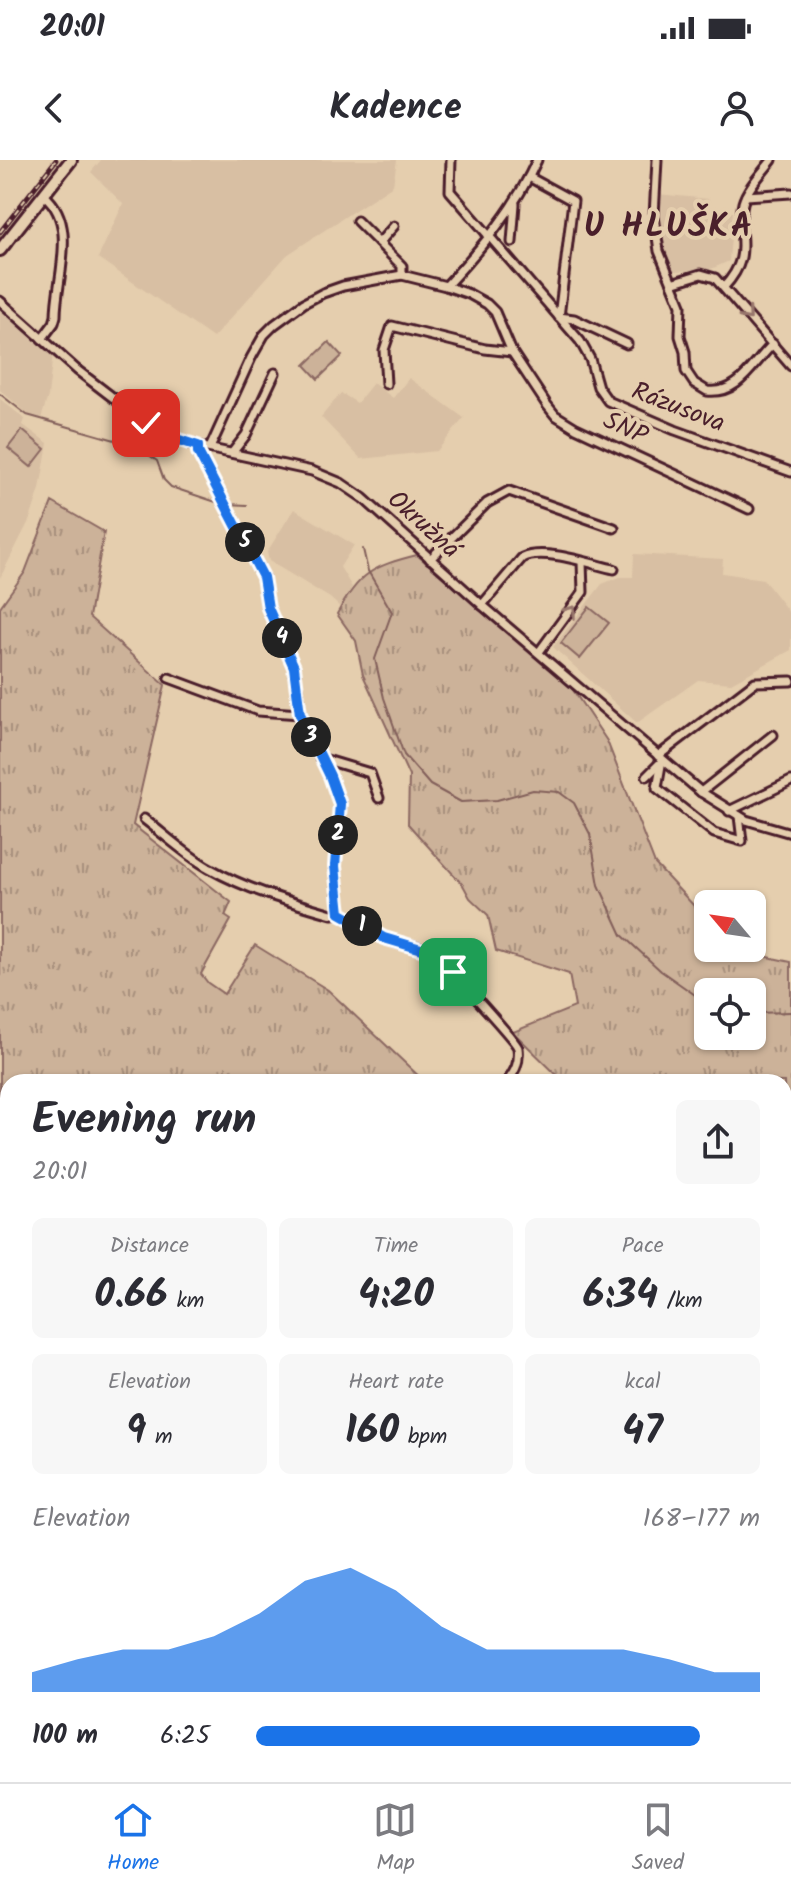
<!DOCTYPE html>
<meta charset="utf-8">
<style>
body{margin:0;font-family:Kalam,sans-serif;background:#f7f7f7;color:#2b2b33;height:100vh;display:flex;flex-direction:column;font-size:30px;white-space:nowrap}
*{box-sizing:border-box;margin:0}
p{font-size:26px;color:#7c7c81}
.icon{flex:none;width:44px;height:44px;fill:none;stroke:currentColor;stroke-width:2;stroke-linecap:round;stroke-linejoin:round}
.map{position:relative;flex:1;overflow:hidden}
.sheet{position:absolute;left:0px;top:914px;width:792px;height:708px;display:flex;flex-direction:column;background:#fff;border-radius:24px 24px 0 0;box-shadow:0 2px 6px #0004}
.sheet>*{flex:none}
.needle{width:52px;rotate:299deg}
.buttons{position:absolute;left:694px;top:730px;display:grid;gap:16px}
.buttons a{display:grid;place-items:center;width:72px;height:72px;border-radius:12px;background:#fff;box-shadow:0 2px 6px #0004;font-size:40px}
.pin{position:absolute;display:grid;place-items:center;width:68px;height:68px;color:#fff;margin:-34px;border-radius:16px;box-shadow:0 4px 12px #0006}
.km{position:absolute;width:40px;height:40px;margin:-20px;border-radius:50%;background:#222;color:#fff;font-size:22px;line-height:40px;text-align:center}
.round{display:grid;place-items:center;flex:none;width:84px;height:84px;border-radius:12px;background:#f7f7f7}
.headline{display:flex;align-items:center;justify-content:space-between;height:136px;padding:0 32px}
h1{font-size:44px;font-weight:600;line-height:60px}
.figures{display:grid;grid-template-columns:repeat(3,1fr);gap:12px;height:136px;padding:8px 32px}
.figures div{display:grid;align-content:center;border-radius:12px;background:#f7f7f7;text-align:center}
.figures b{font-size:40px;font-weight:600}
.figures small{font-size:22px;font-weight:400}
.figures p{font-size:22px}
.chart{height:224px;padding:16px 32px}
.chart p{display:flex;justify-content:space-between}
.chart svg{width:100%;height:144px;margin-top:8px;fill:#1a73e8;opacity:.7}
ul{padding:0 32px;list-style:none;font-size:26px}
li{display:grid;grid-template-columns:128px 96px 1fr;align-items:center;height:60px}
li i{height:20px;border-radius:10px;background:#1a73e8}
.status{display:flex;justify-content:space-between;align-items:center;height:56px;padding:0 40px;background:#fff;direction:ltr}
.status svg{height:22px;fill:currentColor}
header{display:flex;justify-content:space-between;align-items:center;height:104px;padding:0 32px;background:#fff;font-size:36px;font-weight:600}
.tabs{display:flex;justify-content:space-around;align-items:center;height:112px;border-top:2px solid #e1e1e2;background:#fff;font-size:22px;color:#7c7c81}
.tabs a{display:grid;justify-items:center;gap:4px}
.tabs .on{color:#1a73e8}
.map>svg:first-child{display:block}
</style>
<div class="status"><b>20:01</b><svg viewBox="0 0 49 12"><path d="M0 12V9h3v3zM5 12V6h3v6zM10 12V3h3v9zM15 12V0h3v12zM26 1h20v11H26zM47 4h2v5h-2z"/></svg></div>
<header><svg class="icon" aria-label="back" viewBox="0 0 24 24"><path d="M15 5l-7 7 7 7"/></svg>Kadence<svg class="icon" aria-label="person" viewBox="0 0 24 24"><circle cx="12" cy="8" r="4"/><path d="M4 21q1-7 8-7t8 7"/></svg></header>
<div class="map">
<svg width="791" height="1622" viewBox="0 0 791 1622">
<defs>
<pattern id="grass-tufts" width="24" height="20" patternUnits="userSpaceOnUse" patternTransform="scale(2)"><rect width="24" height="20" fill="#ccb299"/><path d="M3 7l-1-3M5 7V3M7 7l1-3M15 17l-1-3M17 17v-4M19 17l1-3" fill="none" stroke="#a8907d"/></pattern>
<pattern id="forest-firs" width="22" height="20" patternUnits="userSpaceOnUse" patternTransform="scale(2)"><rect width="22" height="20" fill="#ccb299"/><path d="M5 1l3.5 6h-7zM16 11l3.5 6h-7z" fill="#a8907d"/></pattern>
</defs>
<rect width="100%" height="100%" fill="#e5ceae"/>
<filter id="ink" filterUnits="userSpaceOnUse"><feTurbulence type="fractalNoise" baseFrequency=".0125" numOctaves="2"/><feDisplacementMap in="SourceGraphic" scale="16" xChannelSelector="R" yChannelSelector="G"/><feConvolveMatrix kernelMatrix="1 2 1 2 8 2 1 2 1" color-interpolation-filters="sRGB"/></filter>
<g filter="url(#ink)">
<g fill="#d8bfa3">
<path d="M101 0H397L393 25 287 95 213 178 98 98 123 44 91 12Z"/>
<path d="M657 34 709 39 708 50 733 52 729 101 709 110 670 111 658 63Z"/>
<path d="M0 149 53 193 48 236 41 259 28 254 0 230Z"/>
<path d="M409 218 464 258 437 291 361 299 321 257 341 233 357 243 373 223 393 238Z"/>
<path d="M0 239 25 259 23 265 48 283 40 329 30 359 0 418Z"/>
<path d="M294 349 354 385 340 407 352 427 341 448 330 438 269 401 267 392Z"/>
<path d="M634 394 723 399 722 413 763 419 791 455V490L731 523 698 520 637 563 553 487 602 424 620 417H633Z"/>
</g>
<g fill="url(#grass-tufts)" stroke="#8b6862" stroke-width="2" fill-rule="evenodd">
<path d="M52 342 104 372 89 457 165 525 133 665 231 742 225 756 231 760 201 814 208 823 224 834 255 785 328 830 425 922H8V1002L0 989V447L25 412Z"/>
<path d="M417 395 571 527 607 581 655 704 708 761V788H748L768 797 791 802V1431L784 1424V922H564L513 872 575 847 569 814 496 791 488 755 470 738 463 725 408 664 409 616 363 515 356 481 337 454C359 413 373 406 417 395ZM708 832H752V876H708Z"/>
<path d="M0 1078 8 1087V1614H400V1622H0Z"/>
<path d="M470 1614H692L693 1622H475Z"/>
</g>
<g fill="url(#forest-firs)" stroke="#8b6862" stroke-width="2">
<path d="M0 989 8 1002V1087L0 1078Z"/>
<path d="M784 1424 791 1431V1622H693L692 1614H784Z"/>
</g>
<g fill="#ccb299" stroke="#8b6862" stroke-width="2">
<path d="M329 182 342 196 318 219 305 205Z"/>
<path d="M22 270 45 289 31 307 8 288Z"/>
<path d="M589 447 609 463 580 499 561 483Z"/>
</g>
<g fill="none" stroke-linecap="round" stroke-linejoin="round">
<g stroke="#825f5a" stroke-width="2">
<path d="M0 234 27 255 115 280 149 295 157 301 164 320 171 327 222 344"/>
<path d="M228 344 247 345"/>
<path d="M363 389 368 411 392 452 375 499 384 538 404 595 430 625 461 642 497 640 533 630 559 632 574 643 590 674 599 725 622 775 661 811 708 844"/>
<path d="M752 853 791 852"/>
<path d="M0 1050 8 1058"/>
<path d="M784 1513 791 1516"/>
<path d="M425 1622 427 1614"/>
</g>
<g stroke="#4a1f2b" stroke-width="13">
<g id="minor">
<path d="M451 0 450 31 580 181 590 199 598 227 608 241 675 270 791 312"/>
<path d="M657 0 654 56 659 91 681 145 680 176 685 192 686 211 694 223 707 231C739 235 753 203 773 184"/>
<path d="M529 17 573 41 559 157 574 159 627 184"/>
<path d="M746 36 791 33"/>
<path d="M357 61 402 106V115"/>
<path d="M512 82 515 44"/>
<path d="M379 83 394 66"/>
<path d="M672 123 701 114 715 118 791 206"/>
<path d="M446 126C482 87 515 49 537 0"/>
<path d="M724 127C755 93 735 78 743 43 747 28 763 12 772 0"/>
<path d="M0 141 77 210 146 263 170 277 198 286 312 311 341 323 363 338 482 445 701 632 746 660 791 673"/>
<path d="M42 179 54 163 56 156C56 118 79 64 44 35"/>
<path d="M386 224 384 190 392 166 485 189 512 192"/>
<path d="M210 288 251 198 264 175 274 165 304 143 323 133 343 126 402 115 446 126 469 134 487 144 495 152 512 192 547 245 555 255 576 268 749 349"/>
<path d="M232 293 246 275 275 213"/>
<path d="M430 399 487 343 509 331 614 368"/>
<path d="M482 445 522 398C543 387 591 404 614 409"/>
<path d="M539 492 583 432 582 402"/>
<path d="M169 518 258 551 300 554"/>
<path d="M658 596 755 522 791 521"/>
<path d="M320 598 370 613 379 638"/>
<path d="M662 600 657 628 714 673 742 681 739 656"/>
<path d="M647 616 661 602"/>
<path d="M701 632 773 575"/>
<path d="M729 651 791 621"/>
<path d="M144 659C165 675 186 695 209 708 248 730 290 742 332 754L340 753 335 706 340 644 330 616 300 554 294 507 268 448 263 417 198 292V286"/>
<path d="M340 753C358 763 376 776 395 782 406 786 421 785 431 792 441 798 516 881 518 888 520 902 515 912 507 922"/>
</g>
</g>
<g stroke="#4a1f2b" stroke-width="16">
<path id="secondary" d="M0 90 71 0"/>
</g>
<use href="#minor" stroke="#e5ceae" stroke-width="7"/>
<use href="#secondary" stroke="#e5ceae" stroke-width="10"/>
<g stroke="#4a1f2b" stroke-width="5">
<path id="rail" d="M0 72 56 0"/>
</g>
<use href="#rail" stroke="#e5ceae" stroke-width="2" stroke-dasharray="6" stroke-linecap="butt"/>
</g>
<defs><path id="oneway-chevron" d="M-2-3.5L2.5 0L-2 3.5" fill="none" stroke-width="1.6" stroke-linecap="round" stroke-linejoin="round" transform="scale(2)"/></defs>
<g stroke="#98766c">
<use href="#oneway-chevron" transform="translate(747 155) rotate(49)"/>
<use href="#oneway-chevron" transform="translate(571 451) rotate(-52)"/>
</g>
</g>
<g fill="none" stroke-linecap="round" stroke-linejoin="round" filter="url(#ink)">
<g stroke="#fff" stroke-width="16">
<path id="route" d="M146 263 170 277 198 286V292L263 417 268 448 294 507 300 554 330 616 340 644 335 706 340 753 384 778 431 792 453 812"/>
</g>
<use href="#route" stroke="#1a73e8" stroke-width="10"/>
</g>
<g text-anchor="middle" dominant-baseline="central" stroke-width="8" stroke-linejoin="round" paint-order="stroke">
<g font-size="26" fill="#4a1f2b" stroke="#e5ceae">
<text transform="translate(678 248) rotate(21)">Rázusova</text>
<text transform="translate(625 269) rotate(25)">SNP</text>
<text transform="translate(423 365) rotate(42)">Okružná</text>
</g>
<g font-size="34" font-weight="bold" letter-spacing="2" fill="#4a1f2b" stroke="#e5ceae">
<text x="669" y="67">U HLUŠKA</text>
</g>
</g>
</svg>
<div class="buttons">
<a><svg class="needle" viewBox="-14 -14 28 28"><path d="M0-13l5 13h-10z" fill="#e53935"/><path d="M0 13l5-13h-10z" fill="#7c7c81"/></svg></a>
<a><svg class="icon" aria-label="locate" viewBox="0 0 24 24"><circle cx="12" cy="12" r="6"/><path d="M12 2v4M12 18v4M2 12h4M18 12h4"/></svg></a>
</div>
<div class="pin" style="left:453px;top:812px;background:#1e9e55"><svg class="icon" aria-label="arrive" viewBox="0 0 24 24"><path d="M6 21V4h12l-3 4 3 4H6"/></svg></div>
<div class="pin" style="left:146px;top:263px;background:#d93025"><svg class="icon" aria-label="check" viewBox="0 0 24 24"><path d="M5 12l5 5 9-10"/></svg></div>
<b class="km" style="left:362px;top:766px">1</b>
<b class="km" style="left:338px;top:675px">2</b>
<b class="km" style="left:311px;top:577px">3</b>
<b class="km" style="left:282px;top:478px">4</b>
<b class="km" style="left:245px;top:382px">5</b>
<section class="sheet">
<div class="headline"><div><h1>Evening run</h1><p>20:01</p></div><a class="round"><svg class="icon" aria-label="share" viewBox="0 0 24 24"><path d="M12 15V3M7 8l5-5 5 5M5 13v7h14v-7"/></svg></a></div>
<div class="figures">
<div><p>Distance</p><b>0.66<small> km</small></b></div>
<div><p>Time</p><b>4:20</b></div>
<div><p>Pace</p><b>6:34<small> /km</small></b></div>
</div>
<div class="figures">
<div><p>Elevation</p><b>9<small> m</small></b></div>
<div><p>Heart rate</p><b>160<small> bpm</small></b></div>
<div><p>kcal</p><b>47</b></div>
</div>
<div class="chart"><p><span>Elevation</span>168–177 m</p>
<svg viewBox="0 0 160 44" preserveAspectRatio="none"><path d="M0 44V38L10 34L20 31L30 31L40 27L50 20L60 10L70 6L80 13L90 24L100 31L110 31L120 31L130 31L140 34L150 38L160 38V44z"/></svg>
</div>
<ul>
<li><b>100 m</b>6:25<i style="width:88%"></i></li>
</ul>
</section>
</div>
<nav class="tabs">
<a class="on"><svg class="icon" aria-label="home" viewBox="0 0 24 24"><path d="M3 11l9-7 9 7M6 9v11h12V9"/></svg>Home</a>
<a><svg class="icon" aria-label="map" viewBox="0 0 24 24"><path d="M3 6l6-2 6 2 6-2v14l-6 2-6-2-6 2zM9 4v14M15 6v14"/></svg>Map</a>
<a><svg class="icon" aria-label="saved" viewBox="0 0 24 24"><path d="M7 4h10v16l-5-4-5 4z"/></svg>Saved</a>
</nav>
